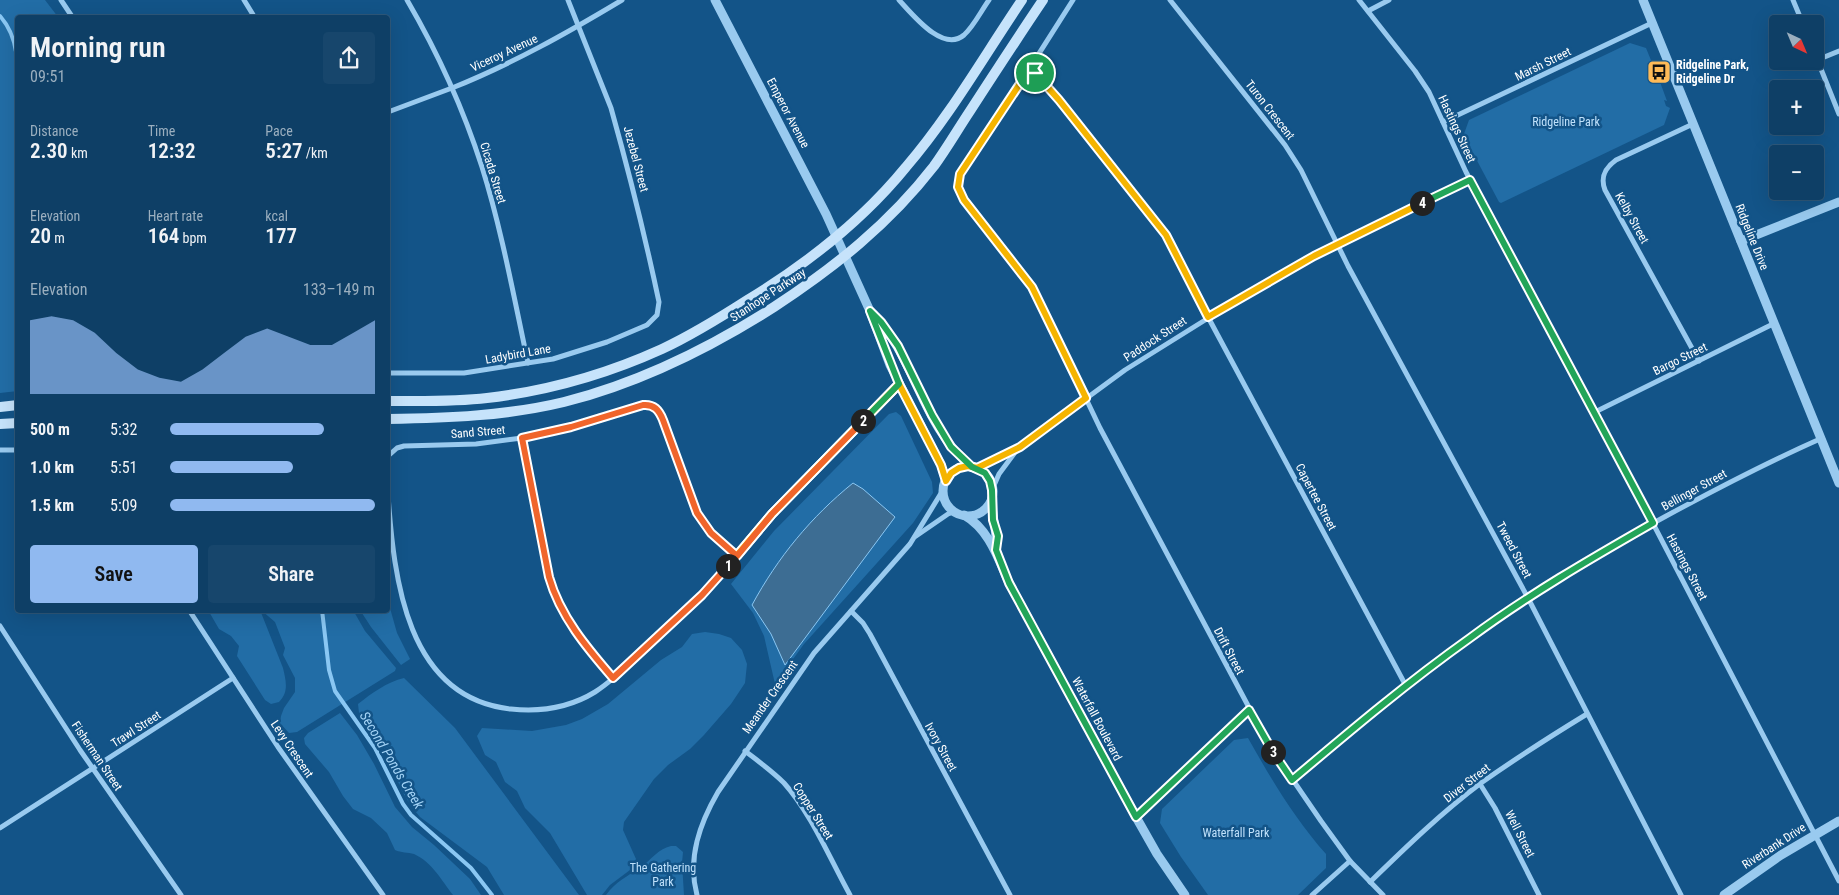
<!DOCTYPE html>
<meta charset="utf-8">
<style>
body{margin:0;font-family:"Roboto Condensed",sans-serif;background:#17466c;color:#f1f3f6;height:100vh;display:flex;flex-direction:column;font-size:19px;white-space:nowrap}
*{box-sizing:border-box;margin:0}
p{font-size:16px;color:#9bafbf}
.icon{flex:none;width:28px;height:28px;fill:none;stroke:currentColor;stroke-width:2;stroke-linecap:round;stroke-linejoin:round}
.map{position:relative;flex:1;overflow:hidden}
.panel{position:absolute;left:15px;top:15px;width:375px;height:598px;display:flex;flex-direction:column;background:#0e3f66;border-radius:5px;box-shadow:0 5px 20px #0002,0 0 0 1px #2e587a}
.panel>*{flex:none}
.needle{width:32px;rotate:136deg}
.fabs{position:absolute;left:1769px;top:15px;display:grid;gap:10px}
.fabs a{display:grid;place-items:center;width:55px;height:55px;border-radius:5px;background:#0e3f66;box-shadow:0 5px 20px #0002,0 0 0 1px #2e587a;font-size:25px}
.pin{position:absolute;display:grid;place-items:center;width:42px;height:42px;color:#fff;margin:-21px;border:2px solid #fff;border-radius:50%;box-shadow:0 1px 5px #0007}
.km{position:absolute;width:25px;height:25px;margin:-12px;border-radius:50%;background:#222;color:#fff;font-size:14px;line-height:25px;text-align:center}
.round{display:grid;place-items:center;flex:none;width:52px;height:52px;border-radius:5px;background:#17466c}
.head{display:flex;align-items:center;justify-content:space-between;height:85px;padding:0 15px}
h1{font-size:28px;font-weight:600;line-height:38px}
.stats{display:grid;grid-template-columns:repeat(3,1fr);gap:8px;height:85px;padding:5px 15px}
.stats div{display:grid;align-content:center}
.stats b{font-size:21px;font-weight:600}
.stats small{font-size:14px;font-weight:400}
.stats p{font-size:14px}
.chart{height:140px;padding:10px 15px}
.chart p{display:flex;justify-content:space-between}
.chart svg{width:100%;height:90px;margin-top:5px;fill:#90b9f0;opacity:.7}
.button{display:flex;gap:10px;margin-top:auto;padding:10px 15px}
.button a{flex:1;height:58px;border-radius:5px;background:#90b9f0;color:#111;font-size:20px;font-weight:600;line-height:58px;text-align:center}
.button a+a{background:#17466c;color:#f1f3f6}
ul{padding:0 15px;list-style:none;font-size:16px}
li{display:grid;grid-template-columns:80px 60px 1fr;align-items:center;height:38px}
li i{height:12px;border-radius:6px;background:#90b9f0}
.map>svg:first-child{display:block}
</style>
<div class="map">
<svg width="1839" height="895" viewBox="0 0 1839 895">
<rect width="100%" height="100%" fill="#135488"/>
<g fill="#226da6">
<path d="M0 0H45L58 17 18 18V391L0 393Z"/>
<path d="M1630 43 1646 48 1657 75 1654 77 1657 84 1660 82 1667 101 1664 100 1666 106 1670 108 1664 125 1501 203 1499 202 1465 138 1464 134 1469 120Z"/>
<path d="M896 412 901 416 932 482 933 493 913 523 804 644 775 684 764 636 753 613 731 584 774 531 889 414Z"/>
<path d="M388 601 397 633 410 659 401 665 371 627 360 610H388Z"/>
<path d="M208 610H260L283 668C286 681 289 692 279 702L271 704 265 700 237 656 239 646 231 636 219 629Z"/>
<path d="M261 610H353L365 631 396 668 395 671 297 732 289 733 280 723 281 716 284 708 295 692V678L283 655 285 648 275 622Z"/>
<path d="M705 632 719 634 731 638 742 650 747 664 745 683 731 704 704 735 690 749 668 765 654 779 624 822 623 830 636 859 634 867 610 885 602 895H587L550 833 525 808 517 791 505 782 496 762 485 755 477 736 482 728 532 731 566 725 582 719 608 704 661 660 682 647 692 634Z"/>
<path d="M404 678 455 728 579 895H504L487 867 420 817 411 806 402 791 381 741 359 713 358 704C372 693 387 682 404 678Z"/>
<path d="M340 713 357 735 374 764 395 807 412 827 434 845 470 879 481 895H453C442 881 432 862 414 854 408 852 401 853 395 850L387 833 371 818 353 809 343 796 329 772 305 744 304 738 308 733Z"/>
<path d="M1248 738C1271 779 1295 819 1326 854V868L1298 895H1208L1181 857 1160 823 1162 809 1234 740Z"/>
<path d="M671 846H676L683 852 682 863 684 895H606C615 882 628 876 641 867 651 860 658 849 671 846Z"/>
</g>
<path fill="#3d6d93" stroke="#8ac7f3" d="M853 483 863 489 895 517 785 665 771 634 752 605C778 557 811 517 853 483Z"/>
<g fill="none" stroke-linecap="round" stroke-linejoin="round">
<g stroke="#8ac7f3" stroke-width="4">
<path d="M0 16C30 50 10 96 18 136"/>
<path d="M322 610 329 670 335 691 375 748 403 804 411 815 471 868 492 895"/>
</g>
<g stroke="#99caef" stroke-width="5">
<path d="M61 0 73 18"/>
<path d="M244 0 255 18"/>
<path d="M407 0C438 53 463 108 482 167 502 231 514 298 528 363"/>
<path d="M899 0C913 15 943 53 964 35 974 26 981 11 989 0"/>
<path d="M1073 0 993 126 960 175C956 184 959 192 964 200L1025 277 1037 296 1100 428 1269 745 1321 821 1350 861 1383 895"/>
<path d="M1170 0 1285 145 1301 170 1348 266 1528 598 1681 895"/>
<path d="M1359 0 1415 71 1429 92 1466 172 1595 412 1839 881"/>
<path d="M1793 0 1803 24"/>
<path d="M1368 11 1389 0"/>
<path d="M1815 54 1839 114"/>
<path d="M1817 60 1839 51"/>
<path d="M1029 70 1042 79 1059 100 1166 235 1208 317 1406 686"/>
<path d="M388 112C409 104 431 96 452 88 512 64 567 33 622 0"/>
<path d="M1443 122 1652 23"/>
<path d="M1693 124 1616 160C1605 168 1600 177 1605 190L1699 361"/>
<path d="M388 373H464L553 359 607 342 647 325 657 315 659 302C645 236 629 172 611 108L568 0"/>
<path d="M1595 412 1773 324"/>
<path d="M522 438 549 577C560 616 587 648 613 678"/>
<path d="M0 450H18"/>
<path d="M388 456 397 448 404 446 476 444 522 438 571 427 643 405C654 404 659 410 663 420L697 513 717 539 737 556"/>
<path d="M977 468 1020 447 1125 370 1242 297 1337 244 1470 181"/>
<path d="M992 490 999 474 1019 447"/>
<path d="M388 495C394 578 406 698 511 709 540 712 569 708 595 692 614 680 630 663 646 648 670 626 696 604 718 579 736 558 752 535 771 515 812 470 856 427 899 383"/>
<path d="M916 536 948 514 954 512"/>
<path d="M189 610 278 747 383 895"/>
<path d="M851 611 863 623 870 634 1010 895"/>
<path d="M0 626 80 750 181 895"/>
<path d="M745 751C758 761 772 771 784 783 811 813 830 859 850 895"/>
<path d="M1292 780C1350 731 1408 683 1469 638 1532 592 1600 552 1668 515 1718 488 1768 462 1820 439"/>
<path d="M1480 784 1495 808 1539 895"/>
<path d="M1136 817 1249 710"/>
<path d="M0 828 233 678"/>
<path d="M1370 882C1405 848 1441 813 1481 783 1515 759 1551 736 1587 714"/>
<path d="M697 895C687 858 700 823 718 792L814 653 910 544 943 490"/>
<path d="M1312 895 1350 861"/>
</g>
<g stroke="#99caef" stroke-width="9">
<path d="M715 0 826 214 870 311 890 365 941 465 946 481"/>
<path d="M1643 0 1839 483"/>
<path d="M1741 241 1839 202"/>
<path d="M873 314C916 358 922 428 972 467"/>
<circle cx="968" cy="491" r="25"/>
<path d="M992 498C991 516 998 532 996 550"/>
<path d="M964 515C989 529 998 558 1009 583L1136 817 1157 854 1185 895"/>
<path d="M1724 895 1781 855 1839 821"/>
</g>
<g stroke="#c6e3fb" stroke-width="10">
<path d="M388 401C421 401 454 402 487 398 547 391 607 374 662 349 692 335 721 317 749 299 808 263 862 221 906 167 950 116 984 56 1022 0"/>
<path d="M0 407 18 405"/>
<path d="M388 419C447 418 506 416 564 402 639 383 708 349 774 307 835 267 889 224 934 166 947 148 958 129 970 111 994 74 1018 37 1043 0"/>
<path d="M0 424 18 423"/>
</g>
</g>
<g fill="none" stroke-linecap="round" stroke-linejoin="round">
<g stroke="#fff" stroke-width="10">
<path id="split-1" d="M728 566 772 514 899 384 941 465 946 481 951 473 959 468 968 466 977 468 1020 447 1086 398 1032 287 964 200 958 187 960 174 1029 70 1035 73"/>
</g>
<g stroke="#fff" stroke-width="10">
<path id="split-2" d="M728 566 702 595 613 678C587 648 560 616 549 577L522 438 571 427 643 405C654 404 659 410 663 420L697 513 711 533 737 556 772 514 863 421"/>
</g>
<g stroke="#fff" stroke-width="10">
<path id="split-3" d="M863 421 899 384 870 311 881 322 898 346 932 415 951 447 972 467 985 473 990 481 992 490 993 520 998 536 996 550 1009 583 1136 817 1249 710 1273 752"/>
</g>
<g stroke="#fff" stroke-width="10">
<path id="split-4" d="M1273 752 1292 780C1350 731 1408 682 1470 638 1528 595 1590 559 1653 523L1470 180 1422 203"/>
</g>
<g stroke="#fff" stroke-width="10">
<path id="split-5" d="M1035 73 1059 100 1166 235 1208 317 1314 256 1422 203"/>
</g>
<use href="#split-1" stroke="#f5b400" stroke-width="6"/>
<use href="#split-2" stroke="#f0652b" stroke-width="6"/>
<use href="#split-3" stroke="#22a559" stroke-width="6"/>
<use href="#split-4" stroke="#22a559" stroke-width="6"/>
<use href="#split-5" stroke="#f5b400" stroke-width="6"/>
</g>
<defs>
<g id="bus-square" transform="scale(1.25)"><rect x="-9" y="-9" width="18" height="18" rx="4" fill="#ffba57" stroke="#135488"/><path d="M-5-6H5V4H4V6H2V4H-2V6H-4V4H-5ZM-3.5-4V0h7V-4ZM-3.5 1.2v1.5H-2V1.2ZM2 1.2v1.5H3.5V1.2Z" fill="#111"/></g>
</defs>
<g fill-rule="evenodd">
<use href="#bus-square" x="1659" y="72"/>
</g>
<g text-anchor="middle" dominant-baseline="central" stroke-width="5" stroke-linejoin="round" paint-order="stroke">
<g font-size="12" fill="#fff" stroke="#135488">
<text transform="translate(504 53) rotate(-25)">Viceroy Avenue</text>
<text transform="translate(1543 64) rotate(-26)">Marsh Street</text>
<text transform="translate(1270 110) rotate(52)">Turon Crescent</text>
<text transform="translate(788 113) rotate(62)">Emperor Avenue</text>
<text transform="translate(1457 129) rotate(65)">Hastings Street</text>
<text transform="translate(636 159) rotate(75)">Jezebel Street</text>
<text transform="translate(493 173) rotate(73)">Cicada Street</text>
<text transform="translate(1632 218) rotate(61)">Kelby Street</text>
<text transform="translate(1752 237) rotate(68)">Ridgeline Drive</text>
<text transform="translate(768 295) rotate(-33)">Stanhope Parkway</text>
<text transform="translate(1155 339) rotate(-33)">Paddock Street</text>
<text transform="translate(518 354) rotate(-10)">Ladybird Lane</text>
<text transform="translate(1680 359) rotate(-26)">Bargo Street</text>
<text transform="translate(478 432) rotate(-5)">Sand Street</text>
<text transform="translate(1694 490) rotate(-29)">Bellinger Street</text>
<text transform="translate(1316 497) rotate(62)">Capertee Street</text>
<text transform="translate(1514 550) rotate(62)">Tweed Street</text>
<text transform="translate(1687 567) rotate(62)">Hastings Street</text>
<text transform="translate(1229 651) rotate(62)">Drift Street</text>
<text transform="translate(770 697) rotate(-55)">Meander Crescent</text>
<text transform="translate(1097 719) rotate(62)">Waterfall Boulevard</text>
<text transform="translate(136 729) rotate(-33)">Trawl Street</text>
<text transform="translate(941 747) rotate(61)">Ivory Street</text>
<text transform="translate(292 749) rotate(56)">Levy Crescent</text>
<text transform="translate(97 756) rotate(56)">Fisherman Street</text>
<text transform="translate(1467 783) rotate(-38)">Diver Street</text>
<text transform="translate(813 811) rotate(58)">Copper Street</text>
<text transform="translate(1520 834) rotate(63)">Well Street</text>
<text transform="translate(1774 846) rotate(-33)">Riverbank Drive</text>
</g>
<g font-size="12" font-weight="bold" fill="#fff" stroke="#135488" text-anchor="start">
<text x="1676" y="65">Ridgeline Park,<tspan x="1676" dy="14">Ridgeline Dr</tspan></text>
</g>
<g font-size="12" fill="#bfe1fb" stroke="#135488">
<text x="1566" y="122">Ridgeline Park</text>
<text x="1236" y="833">Waterfall Park</text>
<text x="663" y="868">The Gathering<tspan x="663" dy="14">Park</tspan></text>
</g>
<g font-size="14" font-style="italic" fill="#a4d4f7" stroke="#135488">
<text transform="translate(392 760) rotate(59)">Second Ponds Creek</text>
</g>
</g>
</svg>
<div class="fabs">
<a><svg class="needle" viewBox="-14 -14 28 28"><path d="M0-13l5 13h-10z" fill="#e53935"/><path d="M0 13l5-13h-10z" fill="#9bafbf"/></svg></a>
<a>+</a>
<a>−</a>
</div>
<div class="pin" style="left:1035px;top:73px;background:#1e9e55"><svg class="icon" aria-label="arrive" viewBox="0 0 24 24"><path d="M6 21V4h12l-3 4 3 4H6"/></svg></div>
<b class="km" style="left:728px;top:566px">1</b>
<b class="km" style="left:863px;top:421px">2</b>
<b class="km" style="left:1273px;top:752px">3</b>
<b class="km" style="left:1422px;top:203px">4</b>
<section class="panel">
<div class="head"><div><h1>Morning run</h1><p>09:51</p></div><a class="round"><svg class="icon" aria-label="share" viewBox="0 0 24 24"><path d="M12 15V3M7 8l5-5 5 5M5 13v7h14v-7"/></svg></a></div>
<div class="stats">
<div><p>Distance</p><b>2.30<small> km</small></b></div>
<div><p>Time</p><b>12:32</b></div>
<div><p>Pace</p><b>5:27<small> /km</small></b></div>
</div>
<div class="stats">
<div><p>Elevation</p><b>20<small> m</small></b></div>
<div><p>Heart rate</p><b>164<small> bpm</small></b></div>
<div><p>kcal</p><b>177</b></div>
</div>
<div class="chart"><p><span>Elevation</span>133–149 m</p>
<svg viewBox="0 0 160 44" preserveAspectRatio="none"><path d="M0 44V8L10 6L20 8L30 14L40 24L50 32L60 36L70 38L80 32L90 24L100 16L110 12L120 16L130 20L140 20L150 14L160 8V44z"/></svg>
</div>
<ul>
<li><b>500 m</b>5:32<i style="width:75%"></i></li>
<li><b>1.0 km</b>5:51<i style="width:60%"></i></li>
<li><b>1.5 km</b>5:09<i style="width:100%"></i></li>
</ul>
<div class="button"><a>Save</a><a>Share</a></div>
</section>
</div>
